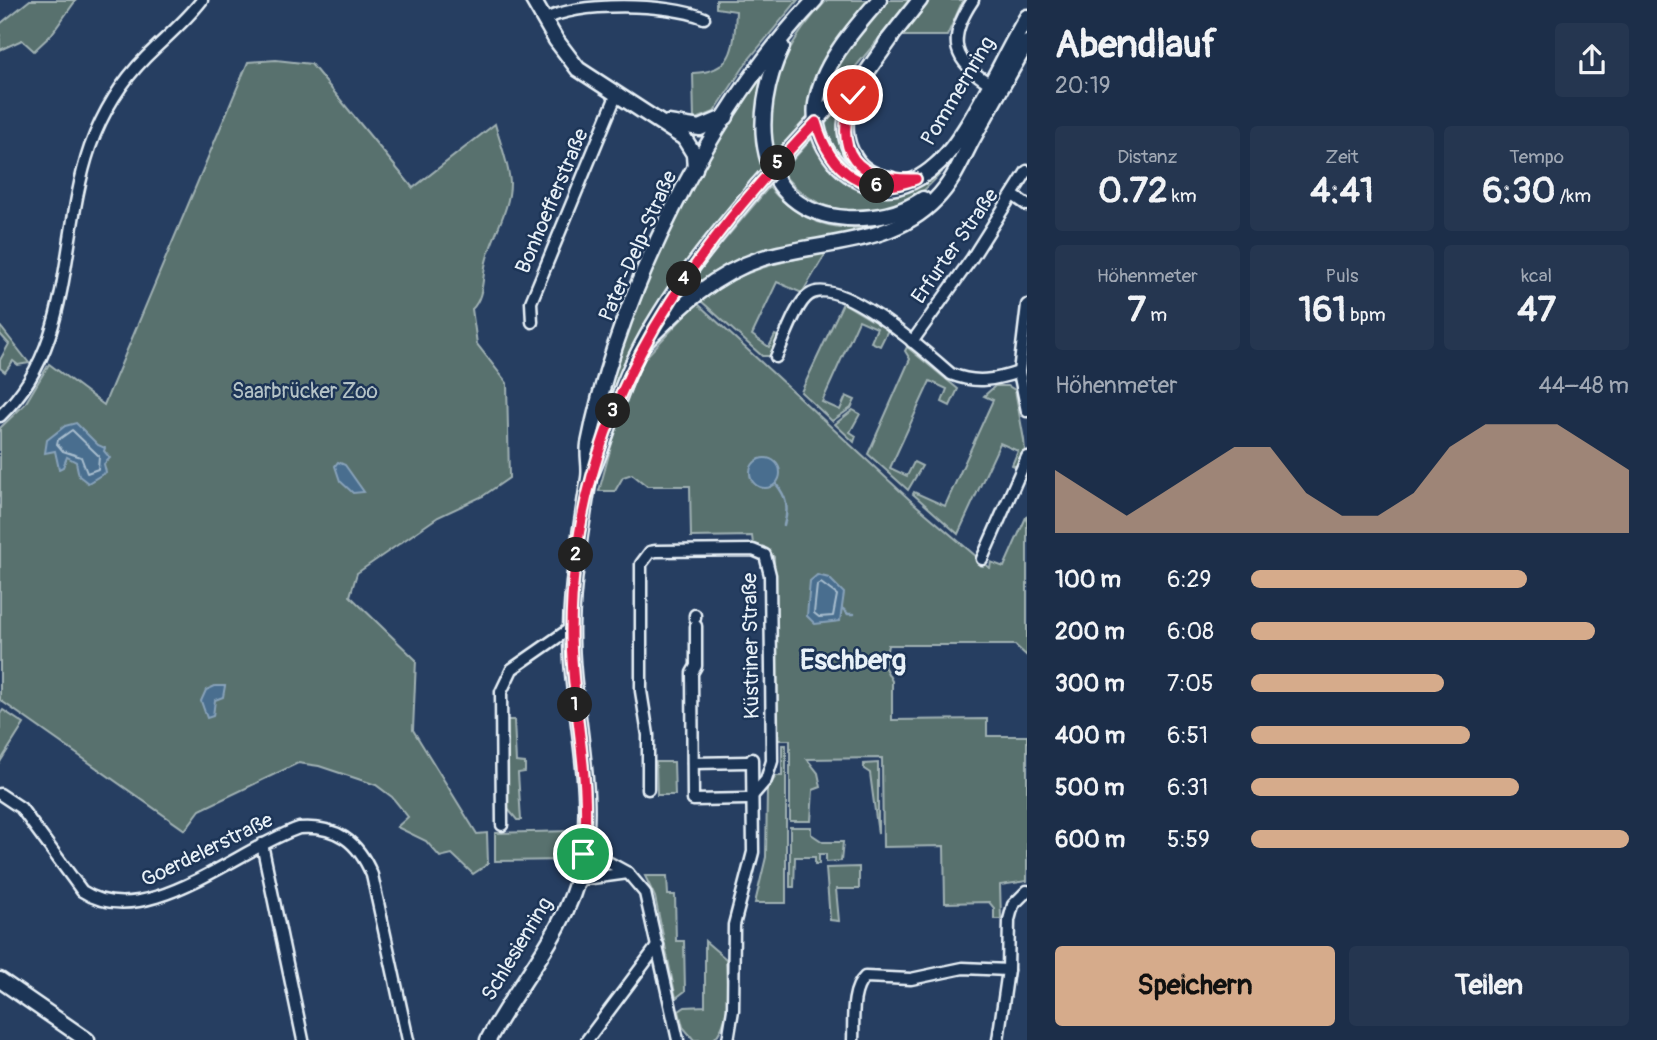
<!DOCTYPE html>
<html lang="de">
<meta charset="utf-8">
<style>
body{margin:0;font-family:Pangolin,sans-serif;background:#253650;color:#f1f3f6;height:100vh;display:flex;flex-direction:column;font-size:26px;white-space:nowrap}
*{box-sizing:border-box;margin:0}
p{font-size:23px;color:#a0a8b4}
.icon{flex:none;width:38px;height:38px;fill:none;stroke:currentColor;stroke-width:2;stroke-linecap:round;stroke-linejoin:round}
.map{position:relative;flex:1;overflow:hidden}
.sheet{display:flex;flex-direction:column;background:#1c2e49;width:630px}
.sheet>*{flex:none}
.pin{position:absolute;display:grid;place-items:center;width:60px;height:60px;color:#fff;margin:-30px;border:4px solid #fff;border-radius:50%;box-shadow:0 2px 7px #0007}
.km{position:absolute;width:35px;height:35px;margin:-18px;border-radius:50%;background:#222;color:#fff;font-size:19px;line-height:35px;text-align:center}
.round{display:grid;place-items:center;flex:none;width:74px;height:74px;border-radius:7px;background:#253650}
.headline{display:flex;align-items:center;justify-content:space-between;height:119px;padding:0 28px}
h1{font-size:38px;font-weight:700;line-height:52px}
.figures{display:grid;grid-template-columns:repeat(3,1fr);gap:10px;height:119px;padding:7px 28px}
.figures div{display:grid;align-content:center;border-radius:7px;background:#253650;text-align:center}
.figures b{font-size:35px;font-weight:700}
.figures small{font-size:19px;font-weight:400}
.figures p{font-size:19px}
.chart{height:196px;padding:14px 28px}
.chart p{display:flex;justify-content:space-between}
.chart svg{width:100%;height:126px;margin-top:7px;fill:#d6ab8b;opacity:.7}
.primary-button{display:flex;gap:14px;margin-top:auto;padding:14px 28px}
.primary-button a{flex:1;height:80px;border-radius:7px;background:#d6ab8b;color:#111;font-size:28px;font-weight:700;line-height:80px;text-align:center}
.primary-button a+a{background:#253650;color:#f1f3f6}
ul{padding:0 28px;list-style:none;font-size:23px}
li{display:grid;grid-template-columns:112px 84px 1fr;align-items:center;height:52px}
li i{height:18px;border-radius:9px;background:#d6ab8b}
main{display:flex;flex:1;min-height:0}
.map>svg:first-child{display:block}
</style>
<main>
<div class="map">
<svg width="1027" height="1040" viewBox="0 0 1027 1040">
<rect width="100%" height="100%" fill="#263e61"/>
<filter id="ink" filterUnits="userSpaceOnUse"><feTurbulence type="fractalNoise" baseFrequency=".0143" numOctaves="2"/><feDisplacementMap in="SourceGraphic" scale="14" xChannelSelector="R" yChannelSelector="G"/><feConvolveMatrix kernelMatrix="1 2 1 2 8 2 1 2 1" color-interpolation-filters="sRGB"/></filter>
<g filter="url(#ink)">
<g fill="#58716e" stroke="#a0b1b3" stroke-width="2">
<path d="M30 0H76L51 35 34 51 22 40 0 50V24Z"/>
<path d="M716 0H798L749 59 714 112 694 120 693 73C735 72 734 46 736 11L716 8Z"/>
<path d="M827 0H871L810 101 808 119 774 155C772 143 767 129 768 117 772 71 796 32 827 0Z"/>
<path d="M887 0H911L823 106C829 65 861 31 887 0Z"/>
<path d="M930 0H963L947 36H903Z"/>
<path d="M276 60 311 64 413 188 495 124C500 142 509 165 510 183 510 211 492 236 486 262 482 278 484 298 472 309L477 344 507 383 509 478 483 496 438 517 357 573 350 596 416 660 413 730 477 834 487 833 488 864 473 874 452 854 440 857 426 841 397 827 408 817 392 797 376 785 319 766 298 763 200 810 185 830 0 700V428L25 404 49 364 104 405 248 62Z"/>
<path d="M769 60C759 98 753 129 763 167L698 248 595 450C620 310 689 177 769 60Z"/>
<path d="M840 106 839 134 847 163 834 147 824 125Z"/>
<path d="M815 135 877 192 940 169 942 172C929 186 914 202 895 208 854 222 806 206 782 172Z"/>
<path d="M769 187C791 213 818 227 852 228 861 229 872 226 880 227 812 242 737 249 683 296L680 294 684 288Z"/>
<path d="M826 253 802 293 777 282 752 335 769 347 775 335 782 338 774 356H762L700 300C738 271 780 261 826 253Z"/>
<path d="M697 303 910 500 990 568 991 562 1004 567 1027 515V656L1015 645H888L884 666 892 681V720L987 719V736H1027V881L1000 885 1001 919H994V908L989 902 945 903 944 846 883 847 882 758 807 759 818 773 821 787 813 790 811 821H790V740H777L774 557 764 547 753 544 752 536 691 537 690 486H647L632 474 623 477 615 491H599L618 421 643 360Z"/>
<path d="M843 303 888 330 880 346 871 342 877 328 859 320 822 402 840 410 846 396 855 400 851 408 832 421 801 392Z"/>
<path d="M0 326 29 363 18 365 13 361 5 372 0 368V360L9 344 0 334Z"/>
<path d="M907 347 958 389 950 406 942 402 947 389 930 381 890 468 907 476 914 462 922 466 908 490 868 454 910 359 905 351Z"/>
<path d="M995 386H1008L1015 390 1024 440 1025 451 1019 468 1012 465 1018 451 1000 443 958 534 913 494 914 492 945 506 993 400 984 396Z"/>
<path d="M853 410 860 414 850 432 856 436 854 442 835 424Z"/>
<path d="M3 710 24 724 0 762V714Z"/>
<path d="M506 720H514L516 762 525 763V772L518 773 521 820H517L507 808Z"/>
<path d="M782 745H786V903H755L766 857 767 790 776 776H782Z"/>
<path d="M656 762H674L675 795H657Z"/>
<path d="M878 763V834L870 773 864 769V764Z"/>
<path d="M790 827H811V834L823 842H843L841 861 826 862V854H819V864H815V857H795L794 887H790Z"/>
<path d="M571 831 567 860 495 861V833Z"/>
<path d="M859 867V889H836L839 921 830 920 826 868Z"/>
<path d="M645 876H667L668 895H675L676 941H684L685 991 676 998 655 897Z"/>
<path d="M705 941 726 959C726 985 734 1020 713 1040H694L683 1027 679 1011 685 1007 705 1006Z"/>
</g>
<g fill="#486e8f" stroke="#88a2b9" stroke-width="2">
<path d="M76 423 98 445 105 448 104 451 110 458 104 464 106 472 88 483 79 476 76 462 67 457 63 467 59 469 55 451 45 453 47 440 65 426Z"/>
<circle cx="765" cy="473" r="15"/>
<path d="M338 462 345 465 364 492 353 493 340 481 335 466Z"/>
<path d="M817 575 829 578 844 593 840 621 815 624 807 616 810 581Z"/>
<path d="M215 686H225L223 697 215 700 213 716 207 718 201 701 206 690Z"/>
</g>
<g fill="none" stroke-linecap="round" stroke-linejoin="round">
<g stroke="#a8bdce" stroke-width="2">
<path d="M72 430 99 456 98 469 87 473 81 457 63 451 57 444 58 440Z"/>
<path d="M821 583 837 595 833 616 819 617 814 613 817 585Z"/>
</g>
<g stroke="#88a2b9" stroke-width="2.5">
<path d="M776 484C787 497 789 509 784 525"/>
<path d="M843 609 848 614H854"/>
</g>
<g stroke="#e8f1f8" stroke-width="15">
<g id="street">
<path d="M973 0C946 40 952 62 994 86"/>
<path d="M544 20C579 1 667 3 704 18"/>
<path d="M1014 196 1027 205"/>
<path d="M1027 305 1019 372 1027 411"/>
<path d="M532 322 531 302 616 96"/>
<path d="M912 342 972 258 1027 171"/>
<path d="M776 357C783 343 796 303 809 295 839 274 928 354 951 374 976 384 995 380 1019 372"/>
<path d="M0 416C75 346 59 237 90 147 102 114 121 82 146 57 165 38 186 21 202 0"/>
<path d="M982 559 1027 457"/>
<path d="M695 615V618"/>
<path d="M696 626V666L692 673 693 800 747 799"/>
<path d="M693 763 748 762"/>
<path d="M648 789V735L641 691V564L650 552 656 551 753 550 765 555 770 575 772 761 766 780 753 795"/>
<path d="M0 794 21 808 82 891C145 933 237 849 299 828 336 825 358 841 372 875L408 1040"/>
<path d="M502 825 501 692 512 669 571 628"/>
<path d="M262 844 303 1040"/>
<path d="M584 849 628 873 645 893 678 1040"/>
<path d="M577 880 628 873"/>
<path d="M587 1040 658 945"/>
<path d="M728 1040 733 1010 734 925 753 852 752 759"/>
<path d="M853 1040C854 1021 850 991 865 977L911 979 963 968 1008 970"/>
<path d="M998 1040 1008 970 1009 920 1013 905 1027 891"/>
</g>
</g>
<g stroke="#e8f1f8" stroke-width="19">
<g id="secondary">
<path d="M533 0 556 40 578 69 684 138 694 154 695 169"/>
<path d="M879 0C854 29 822 64 816 104 811 144 845 187 887 188 903 188 923 177 935 166 968 139 1003 56 1027 17"/>
<path d="M886 43 920 0"/>
<path d="M782 47C750 113 752 212 847 218 876 219 899 215 923 199"/>
<path d="M668 123 700 128 726 117"/>
<path d="M790 149 856 77"/>
<path d="M890 179C875 177 862 171 854 157 828 114 868 72 891 38"/>
<path d="M643 344C679 308 713 274 763 258 820 241 892 246 936 199 953 182 961 161 972 140 990 108 1008 75 1027 43"/>
<path d="M591 473C608 435 617 394 636 357 667 294 713 239 757 186"/>
<path d="M0 980 87 1040"/>
<path d="M488 1040C518 982 567 932 581 866 598 792 570 706 571 629 572 578 581 528 589 478 591 467 587 455 589 444 618 295 710 110 815 0"/>
</g>
</g>
<use href="#street" stroke="#1d3557" stroke-width="10"/>
<use href="#secondary" stroke="#1d3557" stroke-width="14"/>
<g stroke="#e8f1f8" stroke-width="19" stroke-linecap="butt">
<path id="secondary-bridge" d="M757 186 790 149"/>
</g>
<use href="#secondary-bridge" stroke="#1d3557" stroke-width="14"/>
</g>
</g>
<g fill="none" stroke-linecap="round" stroke-linejoin="round" filter="url(#ink)">
<g stroke="#fff" stroke-width="14">
<path id="route" d="M583 854C593 780 571 706 571 632 572 420 674 270 816 122 830 172 866 199 916 179 857 181 832 153 853 95"/>
</g>
<use href="#route" stroke="#e11d48" stroke-width="9"/>
</g>
<g text-anchor="middle" dominant-baseline="central" stroke-width="5" stroke-linejoin="round" paint-order="stroke">
<g font-size="21" fill="#e8f1f8" stroke="#1d3557">
<text transform="translate(958 91) rotate(-59)">Pommernring</text>
<text transform="translate(552 201) rotate(-67)">Bonhoefferstraße</text>
<text transform="translate(638 246) rotate(-66)">Pater-Delp-Straße</text>
<text transform="translate(955 246) rotate(-55)">Erfurter Straße</text>
<text transform="translate(751 646) rotate(-91)">Küstriner Straße</text>
<text transform="translate(207 850) rotate(-26)">Goerdelerstraße</text>
<text transform="translate(517 949) rotate(-59)">Schlesienring</text>
</g>
<g font-size="21" fill="#b6c4c8" stroke="#1d3557">
<text x="305" y="391">Saarbrücker Zoo</text>
</g>
<g font-size="28" font-weight="bold" fill="#e8f1f8" stroke="#1d3557">
<text x="853" y="660">Eschberg</text>
</g>
</g>
</svg>
<div class="pin" style="left:583px;top:854px;background:#1e9e55"><svg class="icon" aria-label="arrive" viewBox="0 0 24 24"><path d="M6 21V4h12l-3 4 3 4H6"/></svg></div>
<div class="pin" style="left:853px;top:95px;background:#d93025"><svg class="icon" aria-label="check" viewBox="0 0 24 24"><path d="M5 12l5 5 9-10"/></svg></div>
<b class="km" style="left:575px;top:705px">1</b>
<b class="km" style="left:576px;top:555px">2</b>
<b class="km" style="left:613px;top:411px">3</b>
<b class="km" style="left:684px;top:279px">4</b>
<b class="km" style="left:778px;top:163px">5</b>
<b class="km" style="left:877px;top:186px">6</b>
</div>
<section class="sheet">
<div class="headline"><div><h1>Abendlauf</h1><p>20:19</p></div><a class="round"><svg class="icon" aria-label="share" viewBox="0 0 24 24"><path d="M12 15V3M7 8l5-5 5 5M5 13v7h14v-7"/></svg></a></div>
<div class="figures">
<div><p>Distanz</p><b>0.72<small> km</small></b></div>
<div><p>Zeit</p><b>4:41</b></div>
<div><p>Tempo</p><b>6:30<small> /km</small></b></div>
</div>
<div class="figures">
<div><p>Höhenmeter</p><b>7<small> m</small></b></div>
<div><p>Puls</p><b>161<small> bpm</small></b></div>
<div><p>kcal</p><b>47</b></div>
</div>
<div class="chart"><p><span>Höhenmeter</span>44–48 m</p>
<svg viewBox="0 0 160 44" preserveAspectRatio="none"><path d="M0 44V22L10 30L20 38L30 30L40 22L50 14L60 14L70 30L80 38L90 38L100 30L110 14L120 6L130 6L140 6L150 14L160 22V44z"/></svg>
</div>
<ul>
<li><b>100 m</b>6:29<i style="width:73%"></i></li>
<li><b>200 m</b>6:08<i style="width:91%"></i></li>
<li><b>300 m</b>7:05<i style="width:51%"></i></li>
<li><b>400 m</b>6:51<i style="width:58%"></i></li>
<li><b>500 m</b>6:31<i style="width:71%"></i></li>
<li><b>600 m</b>5:59<i style="width:100%"></i></li>
</ul>
<div class="primary-button"><a>Speichern</a><a>Teilen</a></div>
</section>
</main>
